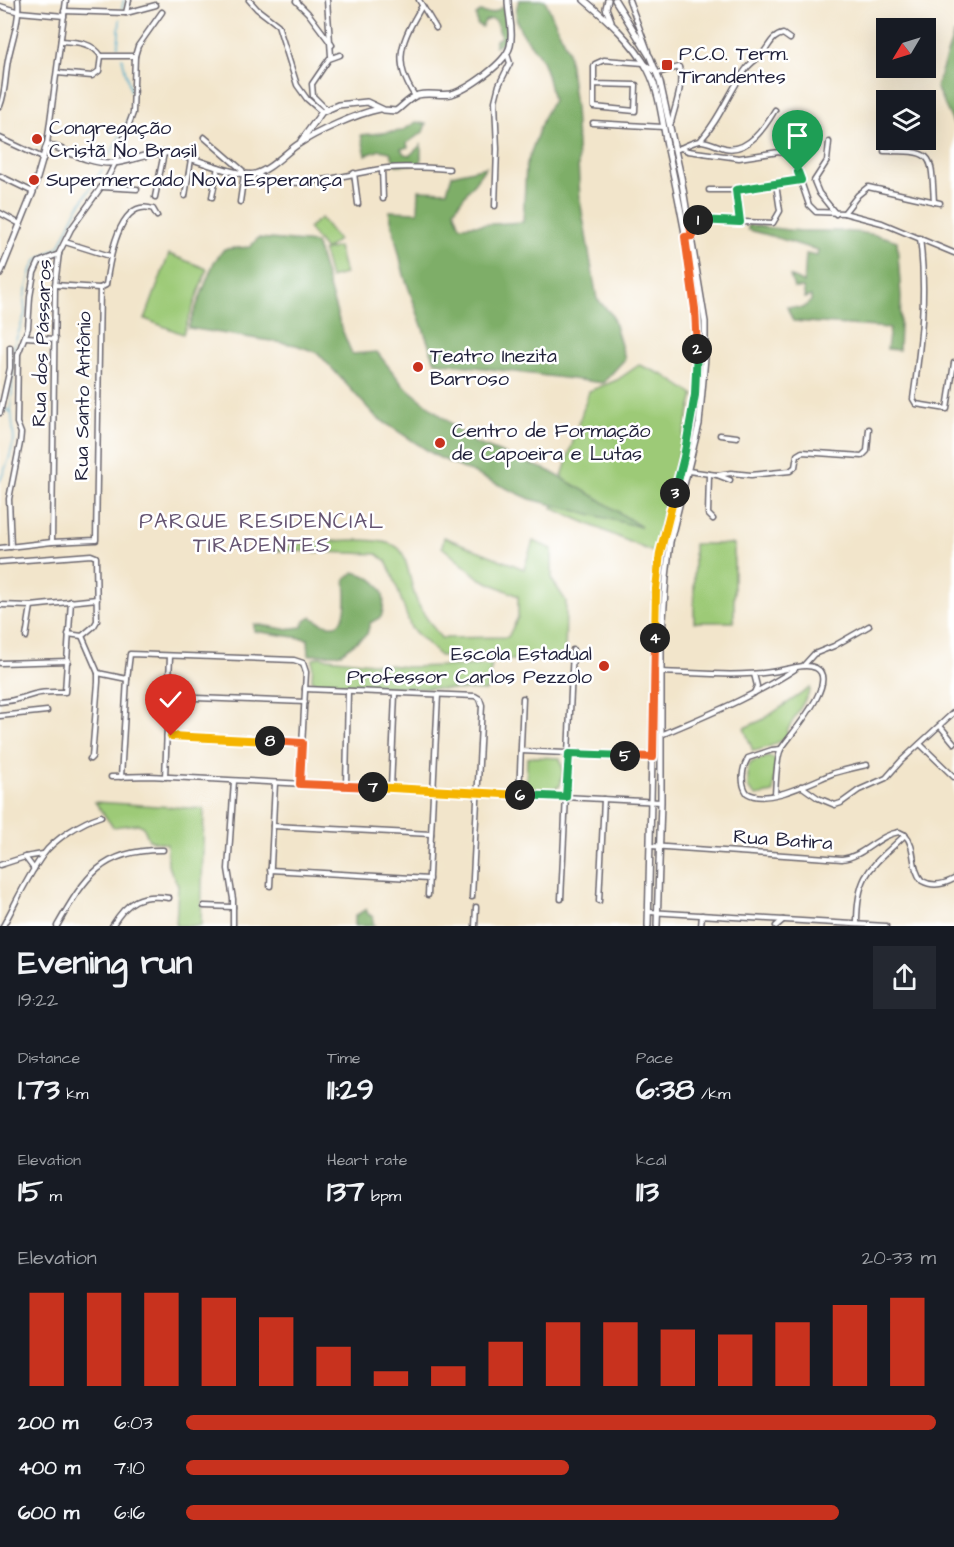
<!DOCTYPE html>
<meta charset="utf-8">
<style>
body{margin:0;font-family:"Architects Daughter",sans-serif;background:#242831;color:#f1f3f6;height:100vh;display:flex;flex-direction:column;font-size:22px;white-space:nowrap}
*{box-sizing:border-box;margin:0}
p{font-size:20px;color:#9ea1a6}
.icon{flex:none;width:33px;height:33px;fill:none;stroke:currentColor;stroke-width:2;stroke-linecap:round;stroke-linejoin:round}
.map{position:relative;height:926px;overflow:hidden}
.details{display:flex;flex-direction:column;background:#171b24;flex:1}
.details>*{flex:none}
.needle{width:39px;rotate:232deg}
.tools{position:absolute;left:876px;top:18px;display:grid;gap:12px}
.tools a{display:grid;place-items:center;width:60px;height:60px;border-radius:0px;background:#171b24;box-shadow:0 6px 24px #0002;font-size:30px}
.pin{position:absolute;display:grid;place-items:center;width:51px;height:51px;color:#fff;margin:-62px -26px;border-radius:50% 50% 50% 0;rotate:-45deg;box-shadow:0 0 6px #0007}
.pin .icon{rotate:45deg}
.km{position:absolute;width:30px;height:30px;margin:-15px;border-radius:50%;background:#222;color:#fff;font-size:16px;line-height:30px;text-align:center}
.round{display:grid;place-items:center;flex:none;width:63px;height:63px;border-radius:0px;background:#242831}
.headline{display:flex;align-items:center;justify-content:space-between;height:102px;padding:0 18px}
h1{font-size:33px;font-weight:700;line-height:45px}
.stats{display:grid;grid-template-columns:repeat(3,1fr);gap:9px;height:102px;padding:6px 18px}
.stats div{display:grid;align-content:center}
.stats b{font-size:30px;font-weight:700}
.stats small{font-size:16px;font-weight:400}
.stats p{font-size:16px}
.chart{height:168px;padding:12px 18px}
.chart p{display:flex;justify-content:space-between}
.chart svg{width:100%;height:108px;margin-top:6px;stroke:#c8321e;stroke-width:6}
ul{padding:0 18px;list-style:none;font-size:20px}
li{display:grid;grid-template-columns:96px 72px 1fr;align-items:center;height:45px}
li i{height:15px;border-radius:8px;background:#c8321e}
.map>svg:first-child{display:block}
</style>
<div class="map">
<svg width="954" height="926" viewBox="0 0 954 926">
<rect width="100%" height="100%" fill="#fff"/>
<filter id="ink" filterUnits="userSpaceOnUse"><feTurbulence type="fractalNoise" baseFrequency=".0167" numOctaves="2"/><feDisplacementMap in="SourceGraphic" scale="12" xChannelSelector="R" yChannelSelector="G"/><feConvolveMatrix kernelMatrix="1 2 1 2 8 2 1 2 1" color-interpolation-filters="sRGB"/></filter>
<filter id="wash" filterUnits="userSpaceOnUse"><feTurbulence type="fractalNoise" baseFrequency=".008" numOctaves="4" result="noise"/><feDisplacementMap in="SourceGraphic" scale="24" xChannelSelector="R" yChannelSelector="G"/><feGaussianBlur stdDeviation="1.35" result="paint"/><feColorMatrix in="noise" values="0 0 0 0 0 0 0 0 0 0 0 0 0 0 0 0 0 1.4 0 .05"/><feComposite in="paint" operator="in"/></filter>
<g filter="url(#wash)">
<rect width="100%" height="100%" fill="#f2e5cb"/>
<g fill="#9dca77" stroke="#607659" stroke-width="1.5">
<path d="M321 218 338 240 325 250 308 228Z"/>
<path d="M338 247 345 274 330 278 323 251Z"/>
<path d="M169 254 207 269 183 334 145 319Z"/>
<path d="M639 365 664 375 694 395 680 449 657 554 552 508 589 391 617 380Z"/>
<path d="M444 537 524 569 533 541 552 549V580L566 601 565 661 473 659 440 656 411 628 393 576 386 561 377 554 267 550C290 545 387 530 401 551 408 561 411 587 416 599 421 613 433 626 441 638L508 637 518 617V596L479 578 442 547Z"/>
<rect x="694" y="544" width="40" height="78"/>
<path d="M319 657 406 667 492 665 486 691 316 683 312 681 313 659Z"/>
<path d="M810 688V691L787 731 788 735C778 744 766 749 753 751L744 728 762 720Z"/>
<path d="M534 757 560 758 563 770 560 786C549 791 537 792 526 787L527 758Z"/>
<path d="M768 757 774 758 776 762 773 793 756 796 748 788V767L752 762Z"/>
<path d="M95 802 204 809 201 926H176L178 885 168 865 167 844 149 840 143 826 138 824 113 827Z"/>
</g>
<g fill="#7eae68" stroke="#506852" stroke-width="1.5">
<path d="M519 0H545L568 51 575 107 580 200 597 299 612 315 625 359 603 383 435 362 404 275 389 211 418 212 419 190 447 191 452 175 486 167 454 210 460 226 523 222 526 166 544 116 553 100C550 88 548 75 543 63 535 42 507 30 519 0Z"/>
<path d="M503 6 507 27V41L495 47 496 40 501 37 496 21 492 19 485 21 482 27 477 24 476 15 480 12C490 15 495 13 503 6Z"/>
<path d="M954 33V125L936 87Z"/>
<path d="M416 122 426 124 423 132 407 143 408 147 401 149 404 154 410 155 421 145V164L396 165 390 152 380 150 366 155 361 135 402 131Z"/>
<path d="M748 225C768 227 789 231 809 231 840 231 868 230 897 241L901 297 899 350 887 349 890 328 793 321 787 307 803 308 811 301V296L805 298 803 288H794L790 276 804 283 806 254 817 256 818 250C794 244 772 235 748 230Z"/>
<path d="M258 238 316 243 341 327 352 354 377 352 403 385 475 443 549 471 597 498 641 527 530 499 436 456 376 417 318 353 296 345 188 328 214 262 224 249 250 247Z"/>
<path d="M354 572C379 578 389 592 381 617L370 623 367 634 340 654 309 655 308 639 254 631V624L284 629 302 627 305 621 311 617C315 619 320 623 325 624 351 633 346 593 345 579Z"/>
<path d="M366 909 368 914 373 917V925L375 926H355V916Z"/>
</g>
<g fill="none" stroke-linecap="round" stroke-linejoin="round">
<g stroke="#4caaca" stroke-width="1.5">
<path d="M122 9 124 0"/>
<path d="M118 47 120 19"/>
<path d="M122 58 131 92"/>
<path d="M110 155 129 118"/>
<path d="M2 408 11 412"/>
<path d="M0 481 9 459 14 440 11 408 14 345 25 314 24 298 32 269 36 261 59 247 76 211 102 170"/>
</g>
</g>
</g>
<g filter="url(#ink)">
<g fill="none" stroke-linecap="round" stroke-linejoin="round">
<g stroke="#6b666d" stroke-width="7">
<g id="minor">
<path d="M249 0 257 9 278 25 297 85 307 99 322 112"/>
<path d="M297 0 296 1 308 13 332 45"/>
<path d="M327 0 331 56"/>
<path d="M419 0 436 28"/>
<path d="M629 0 648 51"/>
<path d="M0 6 19 12 64 16"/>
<path d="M64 11 126 13 156 5"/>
<path d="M126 13 129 0"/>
<path d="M61 41C76 42 92 42 101 56"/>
<path d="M101 56H135"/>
<path d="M57 73 92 76 99 71 101 56"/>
<path d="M658 73 679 67C684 85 675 106 671 123"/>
<path d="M594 84 636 85 635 111 594 107V67L595 64 604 60 644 63 657 73"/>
<path d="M415 96C391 61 402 40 422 6"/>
<path d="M0 106C6 91 5 76 8 60 12 40 20 20 18 0"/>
<path d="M326 109 313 96 312 84 329 59 340 55"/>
<path d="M593 123 663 127"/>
<path d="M204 137 242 170 244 174 240 202"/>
<path d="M0 138 43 158"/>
<path d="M700 141C721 118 728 93 746 69 751 62 758 59 763 53 770 45 772 36 783 34L790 39"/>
<path d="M829 142 827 161 814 181 819 193 836 214"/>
<path d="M47 144 66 0"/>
<path d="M681 148 688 151 739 158 779 152 789 155 794 161 809 205 816 212 844 213 882 223 954 253"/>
<path d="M675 150C683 148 694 140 702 141 710 142 717 146 725 148 748 153 765 127 775 110"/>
<path d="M884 151C935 151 931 153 934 202"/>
<path d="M892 151 894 140"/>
<path d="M382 169 383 199"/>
<path d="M354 173 358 204"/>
<path d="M256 174C288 195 352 172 388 168 408 166 429 168 449 169"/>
<path d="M0 176 33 192"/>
<path d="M102 187 137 189"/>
<path d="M709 190H736L800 180"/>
<path d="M736 190 740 222"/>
<path d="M185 196 191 159"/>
<path d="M155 197 164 153"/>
<path d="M212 197 218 167"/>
<path d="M495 206 497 149 495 101 499 85 510 63 507 54"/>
<path d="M0 213 20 224"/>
<path d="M844 213 858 195 868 187 940 203"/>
<path d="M688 220 773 223 780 211 776 184"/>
<path d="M920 238C927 294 921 343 913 399L916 404 947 409 954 363"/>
<path d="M65 242 110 256"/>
<path d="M55 285 99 288"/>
<path d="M26 337 55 339"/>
<path d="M0 413 10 368V347"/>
<path d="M720 435 737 437"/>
<path d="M681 470 717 475 730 480"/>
<path d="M709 474 708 514 713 519"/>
<path d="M717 475 731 473 751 475 790 471 795 467 797 455 802 452 862 456 867 451 869 429"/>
<path d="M52 542 55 285 59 253 71 229 107 179 115 163 133 113 135 56 138 46 162 12"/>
<path d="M11 547 9 499 20 443 21 433 17 423 18 354 28 328 30 297 34 273 39 262 59 254"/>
<path d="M0 548 52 542 96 540 100 288 106 285C109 264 118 197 153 209L157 216"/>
<path d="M0 562 91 555 96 557 97 621 94 626 82 636 68 634"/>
<path d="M0 605 31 606 97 599"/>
<path d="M82 636 98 673V682L92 757 90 759"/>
<path d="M26 637 31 606"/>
<path d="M0 663 68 661"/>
<path d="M804 665 814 654 834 646 869 626"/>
<path d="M661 672C697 673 735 677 771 672 784 671 804 662 816 668 840 681 789 736 781 749 776 759 776 783 775 794"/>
<path d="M98 673 127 679"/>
<path d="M305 689 475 696 480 699 482 705 472 897"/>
<path d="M754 693 757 686 754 674"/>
<path d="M169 697 305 702"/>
<path d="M0 702C17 701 20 698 35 694 45 691 55 692 65 692L71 601"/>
<path d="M0 716 47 711"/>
<path d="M940 726 954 743"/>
<path d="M661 735C707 715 753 697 795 669"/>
<path d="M167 736 302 743"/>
<path d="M920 744 954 777"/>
<path d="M781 749 772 750 748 758C742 768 740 783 747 793 767 806 813 781 834 773 845 770 856 767 867 765"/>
<path d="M521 751 653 757"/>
<path d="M111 777 150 776 661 802"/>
<path d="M121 777 127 679 130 654 294 660 303 663 306 672 300 784"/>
<path d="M165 777 170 656"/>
<path d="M346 786 348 691"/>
<path d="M801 786 818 798 835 805 841 803 859 790 886 778 901 761 954 712"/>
<path d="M391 788 395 694"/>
<path d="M519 795 523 698"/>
<path d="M273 826 431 834"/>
<path d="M905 835C917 848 910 867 922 881 933 887 943 885 954 879"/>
<path d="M651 846 842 859C863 857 878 835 899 832L905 835"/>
<path d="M25 857 34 869"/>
<path d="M0 865 25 857 43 854"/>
<path d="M270 870 429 879"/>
<path d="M270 886 275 783"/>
<path d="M428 895 438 695"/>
<path d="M561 899 573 650"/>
<path d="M599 901 604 799"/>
<path d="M204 906 233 907"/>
<path d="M649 912 886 926"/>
<path d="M857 923C857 872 871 868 905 835"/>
<path d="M3 926C16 903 27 877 43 855 54 839 82 822 101 816"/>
<path d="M57 926C85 877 102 849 163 850"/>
<path d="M112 926C127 901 141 893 169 898"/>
<path d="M233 926V899L228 869 234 781"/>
<path d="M475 926 476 907"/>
<path d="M701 926 702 915"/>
<path d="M776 926 783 920"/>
</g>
</g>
<g stroke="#6b666d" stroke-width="8">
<g id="tertiary">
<path d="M584 0C608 20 634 43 648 70 660 93 662 121 667 145 683 219 705 318 696 393 689 446 671 496 661 548 658 561 658 575 656 589L648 926"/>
<path d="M608 0 606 8 611 21"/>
<path d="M615 0 650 57 660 82 681 177 705 322V358L699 424 670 542 666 577 661 647V802L657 926"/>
<path d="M301 141 322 112 338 105 367 102 384 110 396 111C403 106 409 98 418 95 429 92 440 96 451 94 467 90 506 63 510 46 514 30 508 15 508 0"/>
<path d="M0 274 33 192 47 144C67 151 91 164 113 163 134 161 154 149 176 154 194 158 240 178 255 174 270 170 284 154 297 145 316 132 358 113 380 109"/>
</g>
</g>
<use href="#minor" stroke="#fff" stroke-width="4"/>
<use href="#tertiary" stroke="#fff" stroke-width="5"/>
</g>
</g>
<g fill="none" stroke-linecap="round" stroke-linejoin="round" filter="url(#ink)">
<g stroke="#fff" stroke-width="12">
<path id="split-1" d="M698 220 740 222 736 190 801 180 798 172"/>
</g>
<g stroke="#fff" stroke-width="12">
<path id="split-2" d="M697 349 695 309 685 237 692 236 689 220H698"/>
</g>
<g stroke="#fff" stroke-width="12">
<path id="split-3" d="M675 493 684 457 695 395 697 349"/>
</g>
<g stroke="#fff" stroke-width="12">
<path id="split-4" d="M655 638 656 589 660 553 675 493"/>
</g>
<g stroke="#fff" stroke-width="12">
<path id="split-5" d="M625 756 653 757 655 638"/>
</g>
<g stroke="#fff" stroke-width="12">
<path id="split-6" d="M520 795 566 797 569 754 625 756"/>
</g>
<g stroke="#fff" stroke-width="12">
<path id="split-7" d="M373 787 520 795"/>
</g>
<g stroke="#fff" stroke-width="12">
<path id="split-8" d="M270 741 302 743 300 784 373 787"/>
</g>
<g stroke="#fff" stroke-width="12">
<path id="split-9" d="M171 736 270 741"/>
</g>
<use href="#split-1" stroke="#22a559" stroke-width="8"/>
<use href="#split-2" stroke="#f0652b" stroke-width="8"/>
<use href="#split-3" stroke="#22a559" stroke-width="8"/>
<use href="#split-4" stroke="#f5b400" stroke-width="8"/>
<use href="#split-5" stroke="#f0652b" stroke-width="8"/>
<use href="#split-6" stroke="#22a559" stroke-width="8"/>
<use href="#split-7" stroke="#f5b400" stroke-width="8"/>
<use href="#split-8" stroke="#f0652b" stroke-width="8"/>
<use href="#split-9" stroke="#f5b400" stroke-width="8"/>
</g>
<g fill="#c8321e" stroke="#fff" stroke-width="2">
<rect x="661" y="59" width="12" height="12" rx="3"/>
<circle cx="37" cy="139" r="6"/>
<circle cx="34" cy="180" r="6"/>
<circle cx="418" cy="367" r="6"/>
<circle cx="440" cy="443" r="6"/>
<circle cx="604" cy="666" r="6"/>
</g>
<g text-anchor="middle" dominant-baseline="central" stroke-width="5" stroke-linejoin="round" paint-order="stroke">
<g font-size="20" fill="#22223b" stroke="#fff" text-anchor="start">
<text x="679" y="54">P.C.O. Term.<tspan x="679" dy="23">Tirandentes</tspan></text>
<text x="49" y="128">Congregação<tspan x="49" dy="23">Cristã No Brasil</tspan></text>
<text x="46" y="180">Supermercado Nova Esperança</text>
<text x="430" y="356">Teatro Inezita<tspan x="430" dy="23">Barroso</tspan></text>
<text x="452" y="431">Centro de Formação<tspan x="452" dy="23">de Capoeira e Lutas</tspan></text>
<text x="592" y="654" text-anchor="end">Escola Estadual<tspan x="592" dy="23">Professor Carlos Pezzolo</tspan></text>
</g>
<g font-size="20" fill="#22223b" stroke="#fff">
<text transform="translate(42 343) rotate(-88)">Rua dos Pássaros</text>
<text transform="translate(83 396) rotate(-89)">Rua Santo Antônio</text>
<text transform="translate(783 840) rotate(4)">Rua Batira</text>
</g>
<g font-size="21" letter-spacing="1.5" fill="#655471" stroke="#fff">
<text x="262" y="521">PARQUE RESIDENCIAL<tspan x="262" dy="24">TIRADENTES</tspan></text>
</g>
</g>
</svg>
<div class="tools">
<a><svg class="needle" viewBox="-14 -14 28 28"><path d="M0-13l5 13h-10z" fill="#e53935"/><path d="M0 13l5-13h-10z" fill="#9ea1a6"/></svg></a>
<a><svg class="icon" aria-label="layers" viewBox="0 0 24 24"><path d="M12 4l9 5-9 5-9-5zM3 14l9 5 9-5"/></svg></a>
</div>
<div class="pin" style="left:798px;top:172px;background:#1e9e55"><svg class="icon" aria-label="arrive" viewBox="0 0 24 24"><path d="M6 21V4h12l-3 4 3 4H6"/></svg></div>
<div class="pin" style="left:171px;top:736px;background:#d93025"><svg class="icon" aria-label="check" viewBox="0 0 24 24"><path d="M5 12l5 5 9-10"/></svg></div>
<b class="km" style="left:698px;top:220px">1</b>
<b class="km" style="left:697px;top:349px">2</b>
<b class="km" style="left:675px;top:493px">3</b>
<b class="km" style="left:655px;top:638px">4</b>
<b class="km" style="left:625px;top:756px">5</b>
<b class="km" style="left:520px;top:795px">6</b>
<b class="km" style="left:373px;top:787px">7</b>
<b class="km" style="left:270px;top:741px">8</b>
</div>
<section class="details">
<div class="headline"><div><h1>Evening run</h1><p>19:22</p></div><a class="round"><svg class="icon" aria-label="share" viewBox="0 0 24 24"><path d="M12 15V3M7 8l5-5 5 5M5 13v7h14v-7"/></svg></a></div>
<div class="stats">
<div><p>Distance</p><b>1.73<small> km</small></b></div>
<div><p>Time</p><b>11:29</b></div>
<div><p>Pace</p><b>6:38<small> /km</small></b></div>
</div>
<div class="stats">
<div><p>Elevation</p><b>15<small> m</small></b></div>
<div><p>Heart rate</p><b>137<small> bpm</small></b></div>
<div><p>kcal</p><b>113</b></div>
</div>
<div class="chart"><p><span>Elevation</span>20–33 m</p>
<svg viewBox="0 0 160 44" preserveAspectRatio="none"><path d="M5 44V6M15 44V6M25 44V6M35 44V8M45 44V16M55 44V28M65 44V38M75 44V36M85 44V26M95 44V18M105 44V18M115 44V21M125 44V23M135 44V18M145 44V11M155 44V8"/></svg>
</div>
<ul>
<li><b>200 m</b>6:03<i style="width:100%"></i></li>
<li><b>400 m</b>7:10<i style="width:51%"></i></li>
<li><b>600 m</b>6:16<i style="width:87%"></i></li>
</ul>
</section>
